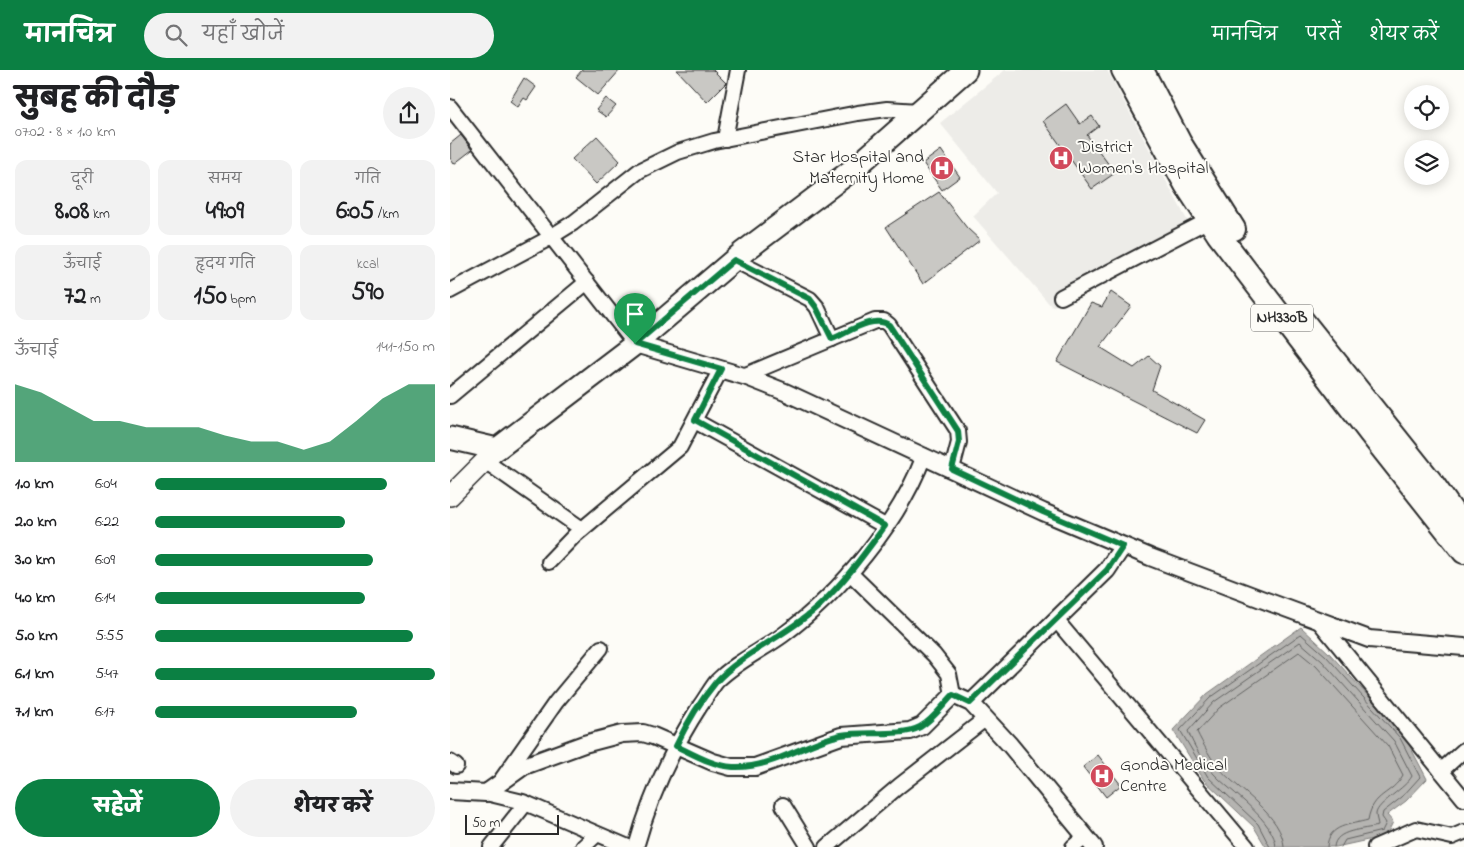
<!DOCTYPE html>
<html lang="hi">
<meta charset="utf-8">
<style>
body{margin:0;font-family:"Indie Flower","Playpen Sans Deva",sans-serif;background:#f2f2f2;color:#202124;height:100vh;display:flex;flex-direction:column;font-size:19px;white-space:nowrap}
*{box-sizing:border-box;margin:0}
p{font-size:16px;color:#757577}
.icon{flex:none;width:28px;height:28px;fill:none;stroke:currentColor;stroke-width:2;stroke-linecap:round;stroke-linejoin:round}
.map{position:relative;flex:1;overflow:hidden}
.drawer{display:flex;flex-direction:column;background:#fff;width:450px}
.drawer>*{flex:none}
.tools{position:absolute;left:954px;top:15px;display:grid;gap:10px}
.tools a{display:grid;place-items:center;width:45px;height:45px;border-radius:50%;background:#fff;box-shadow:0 2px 12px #0003;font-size:25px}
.scale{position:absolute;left:15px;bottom:12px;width:94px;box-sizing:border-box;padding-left:5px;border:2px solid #2b2b2b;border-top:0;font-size:14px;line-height:18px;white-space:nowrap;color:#2b2b2b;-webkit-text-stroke:4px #fdfcf7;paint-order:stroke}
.pin{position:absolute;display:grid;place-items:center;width:42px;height:42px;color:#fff;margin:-51px -21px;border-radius:50% 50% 50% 0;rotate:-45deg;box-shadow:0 0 5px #0007}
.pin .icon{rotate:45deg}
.round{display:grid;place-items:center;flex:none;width:52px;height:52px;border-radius:26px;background:#f2f2f2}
.headline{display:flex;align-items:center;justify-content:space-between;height:85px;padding:0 15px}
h1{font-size:28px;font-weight:800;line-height:38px}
.stats{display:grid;grid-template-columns:repeat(3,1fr);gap:8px;height:85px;padding:5px 15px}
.stats div{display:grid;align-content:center;border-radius:12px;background:#f2f2f2;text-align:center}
.stats b{font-size:25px;font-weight:800}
.stats small{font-size:14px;font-weight:400}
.stats p{font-size:14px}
.chart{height:140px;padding:10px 15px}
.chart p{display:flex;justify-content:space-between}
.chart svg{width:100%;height:90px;margin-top:5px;fill:#0b8043;opacity:.7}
.action{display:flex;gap:10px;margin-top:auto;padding:10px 15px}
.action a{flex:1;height:58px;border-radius:30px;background:#0b8043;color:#fff;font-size:20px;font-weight:800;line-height:58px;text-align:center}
.action a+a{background:#f2f2f2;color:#202124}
ul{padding:0 15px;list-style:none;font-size:16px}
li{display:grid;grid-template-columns:80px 60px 1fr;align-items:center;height:38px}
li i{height:12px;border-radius:6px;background:#0b8043}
header{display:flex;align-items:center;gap:30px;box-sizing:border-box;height:70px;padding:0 25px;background:#0b8043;color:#fff}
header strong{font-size:24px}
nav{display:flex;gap:28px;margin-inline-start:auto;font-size:18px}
.search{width:350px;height:45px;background:#f2f2f2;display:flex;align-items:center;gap:12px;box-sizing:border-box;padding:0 18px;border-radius:28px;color:#757577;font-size:19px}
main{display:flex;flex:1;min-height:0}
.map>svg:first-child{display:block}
</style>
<header>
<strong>मानचित्र</strong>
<div class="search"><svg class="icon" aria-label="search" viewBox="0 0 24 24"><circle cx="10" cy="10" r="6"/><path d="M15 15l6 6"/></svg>यहाँ खोजें</div>
<nav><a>मानचित्र</a><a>परतें</a><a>शेयर करें</a></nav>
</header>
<main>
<section class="drawer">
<div class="headline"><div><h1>सुबह की दौड़</h1><p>07:02 · 8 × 1.0 km</p></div><a class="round"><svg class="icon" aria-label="share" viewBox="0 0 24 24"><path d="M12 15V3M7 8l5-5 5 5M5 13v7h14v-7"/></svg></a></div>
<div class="stats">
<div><p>दूरी</p><b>8.08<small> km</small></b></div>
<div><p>समय</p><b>49:09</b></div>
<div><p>गति</p><b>6:05<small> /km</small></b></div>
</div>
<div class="stats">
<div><p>ऊँचाई</p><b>72<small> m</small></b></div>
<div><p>हृदय गति</p><b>150<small> bpm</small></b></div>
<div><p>kcal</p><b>590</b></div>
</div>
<div class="chart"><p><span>ऊँचाई</span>141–150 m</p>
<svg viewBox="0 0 160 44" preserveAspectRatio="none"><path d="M0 44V6L10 10L20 17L30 24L40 24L50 27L60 27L70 27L80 31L90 34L100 34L110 38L120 34L130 24L140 13L150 6L160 6V44z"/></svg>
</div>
<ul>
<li><b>1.0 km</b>6:04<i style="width:83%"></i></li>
<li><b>2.0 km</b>6:22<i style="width:68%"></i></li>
<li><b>3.0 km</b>6:09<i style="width:78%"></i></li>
<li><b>4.0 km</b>6:14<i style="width:75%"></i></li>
<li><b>5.0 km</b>5:55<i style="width:92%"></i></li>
<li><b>6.1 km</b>5:47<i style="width:100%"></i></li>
<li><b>7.1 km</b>6:17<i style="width:72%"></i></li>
</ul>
<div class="action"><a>सहेजें</a><a>शेयर करें</a></div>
</section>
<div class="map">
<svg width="1014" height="777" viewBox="0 0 1014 777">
<rect width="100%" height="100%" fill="#fdfcf7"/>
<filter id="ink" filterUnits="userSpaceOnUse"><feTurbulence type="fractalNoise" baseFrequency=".02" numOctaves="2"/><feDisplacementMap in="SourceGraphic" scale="10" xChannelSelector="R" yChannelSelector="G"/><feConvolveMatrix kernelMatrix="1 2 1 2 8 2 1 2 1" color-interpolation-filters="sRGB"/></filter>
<g filter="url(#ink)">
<path fill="#edece8" d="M555 0H657L744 163 602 237 523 146 547 123 490 53Z"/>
<path fill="#b5b4b1" stroke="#7e7d7b" d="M851 557 879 583 954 665 977 709 956 731 937 745 943 752 936 766 886 777H816L804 757 754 710 723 660 757 624Z"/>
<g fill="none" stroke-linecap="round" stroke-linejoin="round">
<g stroke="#626261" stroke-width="1">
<path d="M820 777 808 754 758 707 730 660 760 628 851 564 876 586 950 668 970 707 952 727 933 742 932 747 936 753 932 761 895 770 891 777"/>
<path d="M826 777C825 751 781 722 764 704 754 693 743 675 738 661L764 632 850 572 872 591 944 671 962 706C956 718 927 733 926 744 926 748 928 752 928 756 914 760 885 759 884 777"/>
<path d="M834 777C833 746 788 720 769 698 761 689 753 674 747 662L769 638 849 582 866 596 938 676 953 705C941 726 923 722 918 750 901 755 878 754 877 777"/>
</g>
</g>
<g fill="#c9c8c4" stroke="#2b2b2b">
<path d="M132 0H170L148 25 126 7Z"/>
<path d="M227 0H263L276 13 257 32Z"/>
<path d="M74 8 86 17 77 30 74 28 68 37 60 31Z"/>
<path d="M156 28 166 36 156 47 146 40Z"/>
<path d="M616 34 630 54 642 46 649 56 637 65 665 103 642 119 593 51Z"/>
<path d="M11 65 22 80 4 94 0 88V74Z"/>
<path d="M147 66 170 91 146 114 122 89Z"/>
<path d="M491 80 510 107 492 120 473 93Z"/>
<path d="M489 122 517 158 530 170 473 214 436 157Z"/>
<path d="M661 222 681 236 650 277 684 298 699 286 710 296 702 320 755 350 747 363 607 292 641 233 652 237Z"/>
<path d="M648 685 671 715 656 727 633 697Z"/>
</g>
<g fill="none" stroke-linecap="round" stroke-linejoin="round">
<g stroke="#2b2b2b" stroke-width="18">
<g id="minor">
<path d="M0 37 185 274"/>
<path d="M275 69 288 0"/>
<path d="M284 190 360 229 367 237 382 269"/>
<path d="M0 221 94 171 123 153 189 101 228 82 264 71 408 43 437 39 469 41"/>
<path d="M611 227 759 150"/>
<path d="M293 306 425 251H434L439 255 508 361 509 372 502 399"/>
<path d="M0 326 137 212"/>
<path d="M245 351 435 456"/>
<path d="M35 391 132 459"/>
<path d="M99 492 124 466 230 377 271 299"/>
<path d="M400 503 484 585 499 604 503 625"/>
<path d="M868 550 1014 729"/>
<path d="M607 551 797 777"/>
<path d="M0 692 6 696"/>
<path d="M991 701 1014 680"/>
<path d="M52 709 106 632 151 578"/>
<path d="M36 723 73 732 178 777"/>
<path d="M333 735 359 777"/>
<path d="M41 777 76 733"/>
<path d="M133 777 146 765"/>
<path d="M186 777C200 727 222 679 250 636 256 628 261 618 267 611 286 592 311 581 333 565 391 522 448 454 474 386"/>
<path d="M377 777 449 716 535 649"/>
<path d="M623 777 635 767"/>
<path d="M925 777 966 759 1002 767 1014 762"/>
</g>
</g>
<g stroke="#2b2b2b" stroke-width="20">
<g id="tertiary">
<path d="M185 274 297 307 335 322 593 442 700 487 811 529 919 569 1014 577"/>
<path d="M521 633 657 500 673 476"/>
<path d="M0 721 36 723 74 696 134 674 172 664 193 663 203 666 263 692 281 697H305L391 666 460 661 472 656 503 625 521 633 560 675 644 777"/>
</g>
</g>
<g stroke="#2b2b2b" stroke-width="22">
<path id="secondary" d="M0 426 47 379"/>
</g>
<g stroke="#2b2b2b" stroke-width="25">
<path id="primary" d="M0 368 47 379 185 274 292 183 406 97 516 0"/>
</g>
<g stroke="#2b2b2b" stroke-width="26">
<g id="trunk">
<path d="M673 0 736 115 768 164 920 363 1014 482"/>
<path d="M692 0 730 73 784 159"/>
<path d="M853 251 983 414 1014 458"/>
</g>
</g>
<use href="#minor" stroke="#fdfcf7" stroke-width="14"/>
<use href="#tertiary" stroke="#fdfcf7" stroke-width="16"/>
<use href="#secondary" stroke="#fdfcf7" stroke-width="19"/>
<use href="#primary" stroke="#fdfcf7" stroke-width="21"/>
<use href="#trunk" stroke="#fdfcf7" stroke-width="22"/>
</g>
</g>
<g fill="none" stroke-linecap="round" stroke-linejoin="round" filter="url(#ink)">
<g stroke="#fff" stroke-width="10">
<path id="route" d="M284 190 360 229 366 237 382 269C397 263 424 244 439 255L508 361 509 372 502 399 593 442 673 476 657 500 520 633 503 625C493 635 483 650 470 657 451 667 415 661 391 665 353 673 323 699 283 697 263 696 243 684 226 676 236 655 251 630 266 612 292 583 340 564 370 535 395 511 415 483 435 456L245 350 271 299 185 274Z"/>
</g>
<use href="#route" stroke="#0b8043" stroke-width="6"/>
</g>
<defs>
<g id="hospital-disc" transform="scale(1.25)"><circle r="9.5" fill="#d1495b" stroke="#fdfcf7"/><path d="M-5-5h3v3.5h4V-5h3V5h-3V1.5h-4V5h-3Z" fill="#fff"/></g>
</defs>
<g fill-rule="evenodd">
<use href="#hospital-disc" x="611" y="88"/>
<use href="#hospital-disc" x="492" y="98"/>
<use href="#hospital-disc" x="652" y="706"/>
</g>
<g text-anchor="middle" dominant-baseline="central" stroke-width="4" stroke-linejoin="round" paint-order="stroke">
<rect fill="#fdfcf7" stroke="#6a6a68" stroke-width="1" x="801" y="234.5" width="62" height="27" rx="4"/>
<g font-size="16" font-weight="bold" fill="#2b2b2b">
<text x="832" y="248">NH330B</text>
</g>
<g font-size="18" fill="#2b2b2b" stroke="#fdfcf7" text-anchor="start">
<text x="628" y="78">District<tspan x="628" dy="21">Women's Hospital</tspan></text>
<text x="474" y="88" text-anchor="end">Star Hospital and<tspan x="474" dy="21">Maternity Home</tspan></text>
<text x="670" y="696">Gonda Medical<tspan x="670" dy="21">Centre</tspan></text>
</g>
</g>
</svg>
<div class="tools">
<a><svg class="icon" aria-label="locate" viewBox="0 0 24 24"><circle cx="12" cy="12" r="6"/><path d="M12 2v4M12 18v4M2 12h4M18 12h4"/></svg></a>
<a><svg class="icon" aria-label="layers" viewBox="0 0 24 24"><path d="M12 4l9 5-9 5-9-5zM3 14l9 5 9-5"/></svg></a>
</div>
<div class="scale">50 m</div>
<div class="pin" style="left:185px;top:274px;background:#1e9e55"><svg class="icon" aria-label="arrive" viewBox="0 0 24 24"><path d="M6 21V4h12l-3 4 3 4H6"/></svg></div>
</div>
</main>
